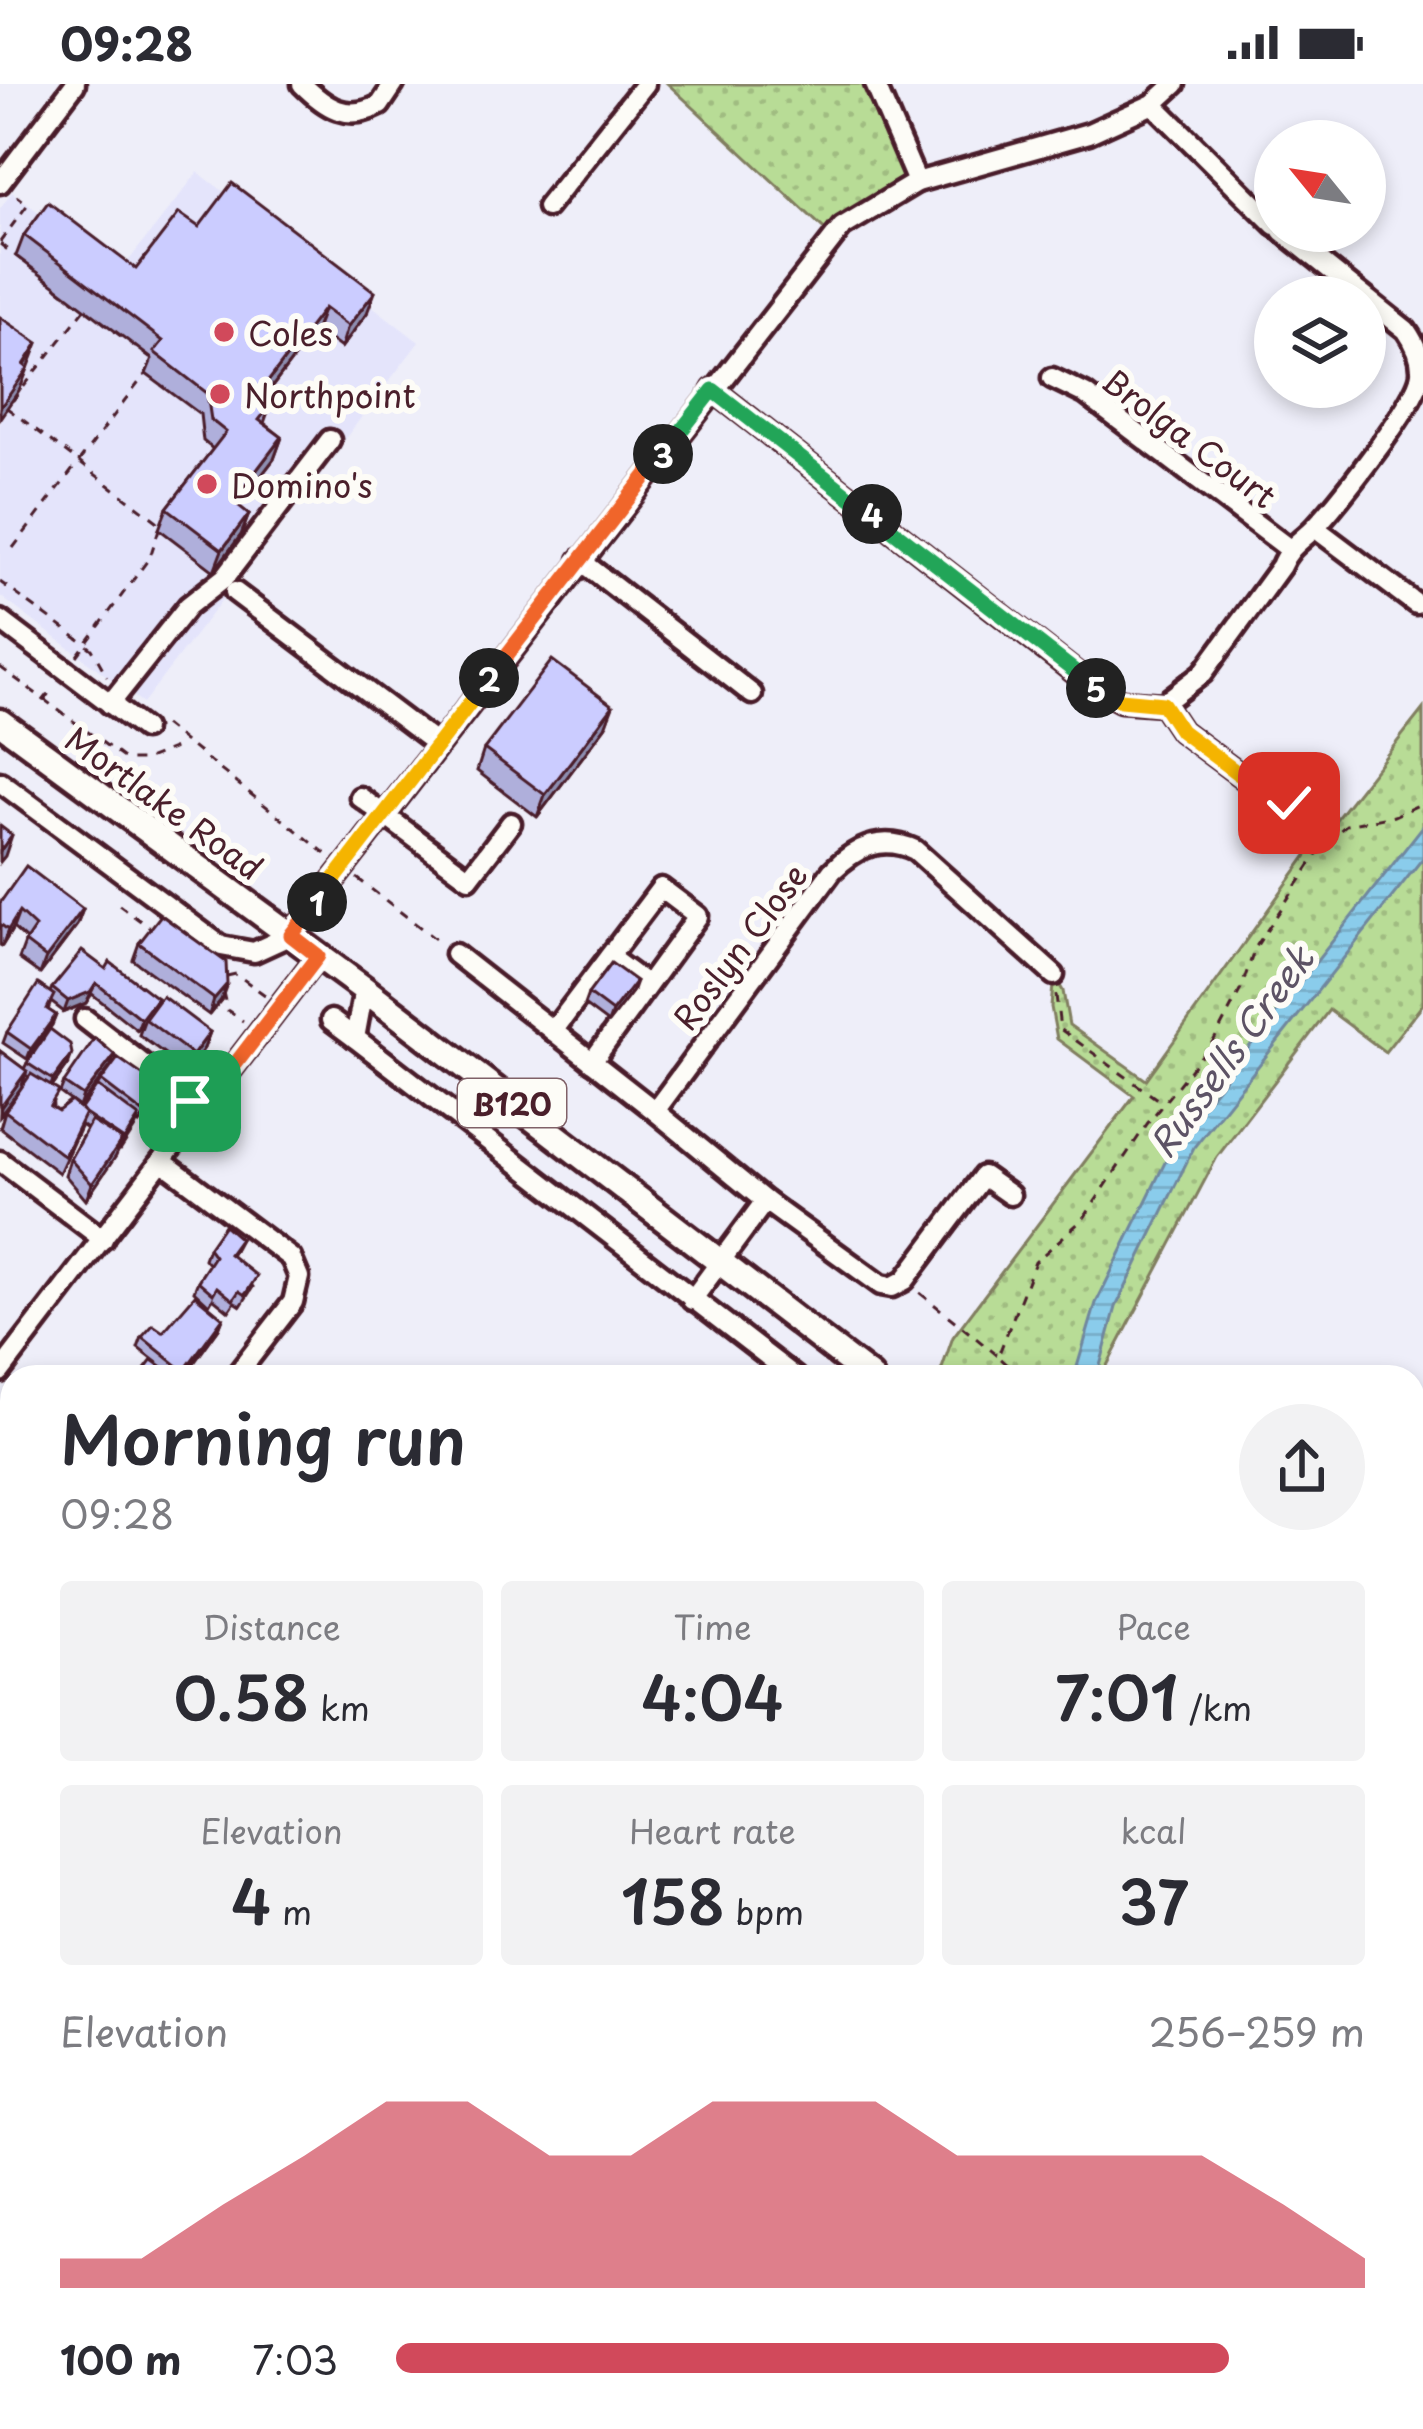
<!DOCTYPE html>
<meta charset="utf-8">
<style>
body{margin:0;font-family:"Playpen Sans",sans-serif;background:#f2f2f3;color:#2b2b33;height:100vh;display:flex;flex-direction:column;font-size:45px;white-space:nowrap}
*{box-sizing:border-box;margin:0}
p{font-size:39px;color:#7c7c81}
.icon{flex:none;width:66px;height:66px;fill:none;stroke:currentColor;stroke-width:2;stroke-linecap:round;stroke-linejoin:round}
.map{position:relative;flex:1;overflow:hidden}
.details{position:absolute;left:0px;top:1281px;width:1425px;height:1065px;display:flex;flex-direction:column;background:#fff;border-radius:36px 36px 0 0;box-shadow:0 6px 18px #0003}
.details>*{flex:none}
.needle{width:78px;rotate:300deg}
.fabs{position:absolute;left:1254px;top:36px;display:grid;gap:24px}
.fabs a{display:grid;place-items:center;width:132px;height:132px;border-radius:50%;background:#fff;box-shadow:0 6px 18px #0003;font-size:60px}
.pin{position:absolute;display:grid;place-items:center;width:102px;height:102px;color:#fff;margin:-51px;border-radius:24px;box-shadow:0 6px 18px #0006}
.km{position:absolute;width:60px;height:60px;margin:-30px;border-radius:50%;background:#222;color:#fff;font-size:33px;line-height:60px;text-align:center}
.round{display:grid;place-items:center;flex:none;width:126px;height:126px;border-radius:63px;background:#f2f2f3}
.headline{display:flex;align-items:center;justify-content:space-between;height:204px;padding:0 60px}
h1{font-size:66px;font-weight:600;line-height:90px}
.stats{display:grid;grid-template-columns:repeat(3,1fr);gap:18px;height:204px;padding:12px 60px}
.stats div{display:grid;align-content:center;border-radius:12px;background:#f2f2f3;text-align:center}
.stats b{font-size:60px;font-weight:600}
.stats small{font-size:33px;font-weight:400}
.stats p{font-size:33px}
.chart{height:336px;padding:24px 60px}
.chart p{display:flex;justify-content:space-between}
.chart svg{width:100%;height:216px;margin-top:12px;fill:#d1495b;opacity:.7}
ul{padding:0 60px;list-style:none;font-size:39px}
li{display:grid;grid-template-columns:192px 144px 1fr;align-items:center;height:90px}
li i{height:30px;border-radius:15px;background:#d1495b}
.status{display:flex;justify-content:space-between;align-items:center;height:84px;padding:0 60px;background:#fff;direction:ltr}
.status svg{height:33px;fill:currentColor}
.map>svg:first-child{display:block}
</style>
<div class="status"><b>09:28</b><svg viewBox="0 0 49 12"><path d="M0 12V9h3v3zM5 12V6h3v6zM10 12V3h3v9zM15 12V0h3v12zM26 1h20v11H26zM47 4h2v5h-2z"/></svg></div>
<div class="map">
<svg width="1423" height="2345" viewBox="0 0 1423 2345">
<defs>
<pattern id="grass-dots" width="8" height="8" patternUnits="userSpaceOnUse" patternTransform="scale(3)"><rect width="8" height="8" fill="#b8dc96"/><path d="M2 2h.1M6 6h.1" fill="none" stroke="#a0bc81" stroke-width="1.8" stroke-linecap="round"/></pattern>
<pattern id="water-rules" width="6" height="5" patternUnits="userSpaceOnUse" patternTransform="scale(3)"><rect width="6" height="5" fill="#8acceb"/><path d="M0 2.5h6" fill="none" stroke="#79afca"/></pattern>
</defs>
<rect width="100%" height="100%" fill="#eeeef9"/>
<filter id="ink" filterUnits="userSpaceOnUse"><feTurbulence type="fractalNoise" baseFrequency=".00833" numOctaves="2"/><feDisplacementMap in="SourceGraphic" scale="24" xChannelSelector="R" yChannelSelector="G"/><feConvolveMatrix kernelMatrix="1 2 1 2 8 2 1 2 1" color-interpolation-filters="sRGB"/></filter>
<g filter="url(#ink)">
<path fill="#e4e4fb" d="M198 88 419 258 143 619 0 512V125L12 108 119 189Z"/>
<g fill="url(#grass-dots)" stroke="#817e60" stroke-width="3">
<path d="M668 0H875L917 98 833 153Z"/>
<path d="M1423 625V920L1385 968 1329 926 1217 1073 1101 1293H939L953 1253 1134 1012 1057 955 1051 923 1054 891 1063 907 1069 941 1146 996 1318 756 1281 730 1293 715 1334 738Z"/>
<path d="M0 2238 12 2247V2334H128L142 2345 152 2334H291L287 2345H0Z"/>
<path d="M829 2334H1108L1104 2345H853Z"/>
</g>
<path fill="#b8dc96" stroke="#817e60" stroke-width="3" d="M758 2334H829L853 2345H750Z"/>
<path fill="url(#water-rules)" stroke="#70879e" stroke-width="3" d="M1423 742V774L1194 1063 1116 1223 1097 1293H1074L1096 1219 1176 1056Z"/>
<g fill="none" stroke-linecap="round" stroke-linejoin="round">
<g stroke="#4a1f2b" stroke-width="27">
<g id="minor">
<path d="M302 0C326 24 347 38 380 21L394 0"/>
<path d="M875 0 917 98"/>
<path d="M1153 20 1275 141"/>
<path d="M0 99 75 0"/>
<path d="M547 123 645 0"/>
<path d="M1052 294 1085 310 1288 464"/>
<path d="M713 306 1091 601 1121 617 1163 620 1203 589 1281 482C1289 462 1302 457 1316 442 1338 418 1419 317 1421 289 1422 273 1415 259 1406 246L1282 147"/>
<path d="M1315 444 1416 520"/>
<path d="M580 476 752 610"/>
<path d="M235 508 438 661"/>
<path d="M0 536 144 645"/>
<path d="M110 620 188 522 225 493 330 356"/>
<path d="M1163 620 1181 647 1275 717"/>
<path d="M0 698 221 862 254 868 291 851 842 143 917 98 1089 49 1153 20 1175 0"/>
<path d="M360 713 469 794 511 739"/>
<path d="M455 870 655 1027"/>
<path d="M609 873 647 901"/>
<path d="M364 905 355 954 795 1293"/>
<path d="M85 935 201 1025"/>
<path d="M331 936 355 954"/>
<path d="M553 947 661 804 698 832 592 978"/>
<path d="M0 1077 103 1155"/>
<path d="M163 1078 291 1174 299 1193 293 1218 235 1293"/>
<path d="M1010 1111 983 1092 905 1196 892 1203 881 1201 765 1117 655 1027 832 787C857 762 883 751 915 766L1054 891"/>
<path d="M692 1216 765 1117"/>
<path d="M0 1288 318 872"/>
<path d="M1413 1442 1423 1428"/>
<path d="M0 1599 12 1583"/>
<path d="M0 1962 12 1947"/>
<path d="M1413 2122 1423 2093"/>
<path d="M0 2181 12 2190"/>
<path d="M201 2334 215 2345"/>
<path d="M1049 2334V2345"/>
<path d="M1327 2334 1334 2344"/>
<path d="M386 2345 394 2334"/>
<path d="M724 2345 732 2334"/>
<path d="M1104 2345 1108 2334"/>
</g>
</g>
<g stroke="#4a1f2b" stroke-width="33">
<g id="major">
<path d="M0 638 364 905 870 1293"/>
<path d="M1413 1741 1423 1752"/>
</g>
</g>
<g stroke="#4a1f2b" stroke-width="3" stroke-dasharray="9 9" stroke-linecap="butt">
<path d="M0 158 28 120 17 112"/>
<path d="M0 160 151 275"/>
<path d="M85 225 7 324 161 440"/>
<path d="M13 464 150 284"/>
<path d="M0 498 92 565 107 592"/>
<path d="M77 572 150 473 159 445"/>
<path d="M0 583 126 676H145L180 662"/>
<path d="M43 617 53 604"/>
<path d="M164 641 330 773"/>
<path d="M1294 722 1328 742 1320 750 1325 754"/>
<path d="M357 794 439 858"/>
<path d="M119 821 150 844"/>
<path d="M227 892 236 890 265 911"/>
<path d="M223 908 227 926 243 937"/>
<path d="M1056 911 1060 945 1161 1018"/>
<path d="M920 1209 997 1271"/>
<path d="M1021 1293 998 1272 1035 1178 1084 1134 1147 1040 1214 956 1241 905 1255 864 1323 762 1346 741 1394 732 1423 719"/>
<path d="M250 2345 253 2334"/>
<path d="M696 2345 704 2334"/>
</g>
<use href="#minor" stroke="#fdfcf7" stroke-width="18"/>
<use href="#major" stroke="#fdfcf7" stroke-width="24"/>
</g>
<g fill="#afafdb" stroke="#4a1f2b" stroke-width="3">
<path d="M199 143 367 229 341 264 316 245 262 316 270 322 264 339 282 353 274 375 238 422 249 430 241 451 214 487 159 445 167 424 213 365 203 357 200 330 146 290 152 275 16 172 24 151 136 185Z"/>
<path d="M605 643 537 733 477 687 484 665Z"/>
<path d="M0 819 83 825 77 841 40 890 19 875 26 856 13 844 2 862 0 861Z"/>
<path d="M139 859 221 916 209 931 133 876Z"/>
<path d="M106 885 157 914 154 922 210 948 204 964 188 987 139 951 144 937 137 946 92 910 86 919 64 928 51 918 48 926 56 931 52 941 27 975 3 959 7 948 50 908 52 904Z"/>
<path d="M632 908 608 939 584 921 588 910Z"/>
<path d="M0 967 24 985 27 979 68 981 52 1003 53 1024 58 1027 81 1025 101 997 152 1021 139 1040 137 1039 86 1116 65 1091 70 1075 86 1045 81 1041 59 1089 0 1044 5 1027 29 993 25 991 21 1004 0 1032Z"/>
<path d="M111 982 79 1023 60 1009 64 999Z"/>
<path d="M240 1155 231 1172 253 1203 241 1222 235 1218 229 1227 213 1214 209 1221 194 1207 198 1197 209 1181 204 1175 208 1164Z"/>
<path d="M223 1234 219 1244 184 1293H139L173 1291 138 1264 142 1253Z"/>
<path d="M873 2334H951L948 2345H869Z"/>
</g>
<g fill="#8e8fb2" stroke="#4a1f2b" stroke-width="3">
<path d="M375 208 367 229 341 264 348 242Z"/>
<path d="M324 224 316 245 249 333 257 312Z"/>
<path d="M38 259 20 305 0 334V324Z"/>
<path d="M282 353 274 375 225 439 233 417Z"/>
<path d="M249 430 241 451 214 487 222 466Z"/>
<path d="M613 622 605 643 537 733 545 711Z"/>
<path d="M12 751 5 772 0 778V767Z"/>
<path d="M83 825 77 841 40 890 46 874Z"/>
<path d="M19 828 13 844 2 862 8 846Z"/>
<path d="M636 897 632 908 608 939 612 928Z"/>
<path d="M96 899 86 919 64 928 68 917Z"/>
<path d="M227 900 221 916 209 931 214 915Z"/>
<path d="M157 914 153 925 137 946 141 935Z"/>
<path d="M56 931 52 941 27 975 31 965Z"/>
<path d="M210 948 204 964 188 987 193 971Z"/>
<path d="M72 970 68 981 49 1007 53 996Z"/>
<path d="M115 971 111 982 79 1023 83 1012Z"/>
<path d="M27 987 21 1004 0 1032 1 1023Z"/>
<path d="M139 1033 135 1044 120 1067 124 1056Z"/>
<path d="M122 1056 116 1072 86 1116 92 1100Z"/>
<path d="M223 1234 219 1244 182 1293 184 1287Z"/>
</g>
<g fill="#cbccff" stroke="#4a1f2b" stroke-width="3">
<path d="M232 99 375 208 348 242 324 224 257 312 270 322 259 336 282 353 233 417 249 430 222 466 167 424 226 348 211 336 207 309 154 268 163 257 24 151 48 118 136 185 179 129 199 143Z"/>
<path d="M0 233 38 259 24 281 28 284 0 324Z"/>
<path d="M552 576 613 622 545 711 484 665Z"/>
<path d="M0 742 12 751 0 767Z"/>
<path d="M26 782 83 825 46 874 25 858 35 843 19 828 8 846 0 840V819Z"/>
<path d="M161 831 226 878 227 900 214 915 139 859Z"/>
<path d="M82 867 106 885 110 878 157 914 141 935 96 899 90 908 68 917 52 904Z"/>
<path d="M611 879 636 897 612 928 588 910Z"/>
<path d="M38 900 54 911 47 925 56 931 31 965 7 948Z"/>
<path d="M162 912 210 948 193 971 145 935Z"/>
<path d="M50 945 70 960 72 970 53 996 27 979Z"/>
<path d="M95 954 115 971 83 1012 64 999Z"/>
<path d="M0 967 27 987 1 1023 0 1022Z"/>
<path d="M118 974 154 999 155 1010 143 1029 101 997Z"/>
<path d="M31 990 59 1007 50 1022 58 1027 71 1017 85 1029 64 1072 5 1027Z"/>
<path d="M97 1002 139 1033 124 1056 85 1030 81 1025Z"/>
<path d="M91 1037 122 1056 92 1100 70 1075Z"/>
<path d="M224 1141 240 1155 229 1170 257 1192 245 1211 239 1207 233 1216 217 1203 213 1210 198 1197 214 1172 208 1164Z"/>
<path d="M195 1211 223 1234 184 1287 142 1253 153 1241 163 1248Z"/>
<path d="M152 1276 175 1293H139Z"/>
<path d="M889 2334H951L947 2345H921Z"/>
</g>
</g>
<g fill="none" stroke-linecap="round" stroke-linejoin="round" filter="url(#ink)">
<g stroke="#fff" stroke-width="24">
<path id="split-1" d="M190 1017 201 1025 318 872 291 851 317 818"/>
</g>
<g stroke="#fff" stroke-width="24">
<path id="split-2" d="M317 818 489 594"/>
</g>
<g stroke="#fff" stroke-width="24">
<path id="split-3" d="M489 594 663 370"/>
</g>
<g stroke="#fff" stroke-width="24">
<path id="split-4" d="M663 370 713 306 872 430"/>
</g>
<g stroke="#fff" stroke-width="24">
<path id="split-5" d="M872 430 1096 604"/>
</g>
<g stroke="#fff" stroke-width="24">
<path id="split-6" d="M1096 604 1121 616 1163 620 1181 647 1275 717 1289 719"/>
</g>
<use href="#split-1" stroke="#f0652b" stroke-width="15"/>
<use href="#split-2" stroke="#f5b400" stroke-width="15"/>
<use href="#split-3" stroke="#f0652b" stroke-width="15"/>
<use href="#split-4" stroke="#22a559" stroke-width="15"/>
<use href="#split-5" stroke="#22a559" stroke-width="15"/>
<use href="#split-6" stroke="#f5b400" stroke-width="15"/>
</g>
<g fill="#d1495b" stroke="#fdfcf7" stroke-width="4.5">
<circle cx="224" cy="248" r="12"/>
<circle cx="220" cy="310" r="12"/>
<circle cx="207" cy="400" r="12"/>
</g>
<g text-anchor="middle" dominant-baseline="central" stroke-width="12" stroke-linejoin="round" paint-order="stroke">
<rect fill="#fdfcf7" stroke="#806168" stroke-width="3" x="458" y="995" width="108" height="48" rx="9"/>
<g font-size="30" font-weight="bold" fill="#4a1f2b">
<text x="512" y="1019">B120</text>
</g>
<g font-size="33" fill="#4a1f2b" stroke="#fdfcf7" text-anchor="start">
<text x="248" y="248">Coles</text>
<text x="244" y="310">Northpoint</text>
<text x="231" y="400">Domino's</text>
</g>
<g font-size="33" fill="#4a1f2b" stroke="#fdfcf7">
<text transform="translate(1190 353) rotate(37)">Brolga Court</text>
<text transform="translate(165 718) rotate(36)">Mortlake Road</text>
<text transform="translate(739 862) rotate(-53)">Roslyn Close</text>
</g>
<g font-size="36" font-style="italic" fill="#5d5365" stroke="#fdfcf7">
<text transform="translate(1230 967) rotate(-54)">Russells Creek</text>
</g>
</g>
</svg>
<div class="fabs">
<a><svg class="needle" viewBox="-14 -14 28 28"><path d="M0-13l5 13h-10z" fill="#e53935"/><path d="M0 13l5-13h-10z" fill="#7c7c81"/></svg></a>
<a><svg class="icon" aria-label="layers" viewBox="0 0 24 24"><path d="M12 4l9 5-9 5-9-5zM3 14l9 5 9-5"/></svg></a>
</div>
<div class="pin" style="left:190px;top:1017px;background:#1e9e55"><svg class="icon" aria-label="arrive" viewBox="0 0 24 24"><path d="M6 21V4h12l-3 4 3 4H6"/></svg></div>
<div class="pin" style="left:1289px;top:719px;background:#d93025"><svg class="icon" aria-label="check" viewBox="0 0 24 24"><path d="M5 12l5 5 9-10"/></svg></div>
<b class="km" style="left:317px;top:818px">1</b>
<b class="km" style="left:489px;top:594px">2</b>
<b class="km" style="left:663px;top:370px">3</b>
<b class="km" style="left:872px;top:430px">4</b>
<b class="km" style="left:1096px;top:604px">5</b>
<section class="details">
<div class="headline"><div><h1>Morning run</h1><p>09:28</p></div><a class="round"><svg class="icon" aria-label="share" viewBox="0 0 24 24"><path d="M12 15V3M7 8l5-5 5 5M5 13v7h14v-7"/></svg></a></div>
<div class="stats">
<div><p>Distance</p><b>0.58<small> km</small></b></div>
<div><p>Time</p><b>4:04</b></div>
<div><p>Pace</p><b>7:01<small> /km</small></b></div>
</div>
<div class="stats">
<div><p>Elevation</p><b>4<small> m</small></b></div>
<div><p>Heart rate</p><b>158<small> bpm</small></b></div>
<div><p>kcal</p><b>37</b></div>
</div>
<div class="chart"><p><span>Elevation</span>256–259 m</p>
<svg viewBox="0 0 160 44" preserveAspectRatio="none"><path d="M0 44V38L10 38L20 27L30 17L40 6L50 6L60 17L70 17L80 6L90 6L100 6L110 17L120 17L130 17L140 17L150 27L160 38V44z"/></svg>
</div>
<ul>
<li><b>100 m</b>7:03<i style="width:86%"></i></li>
</ul>
</section>
</div>
